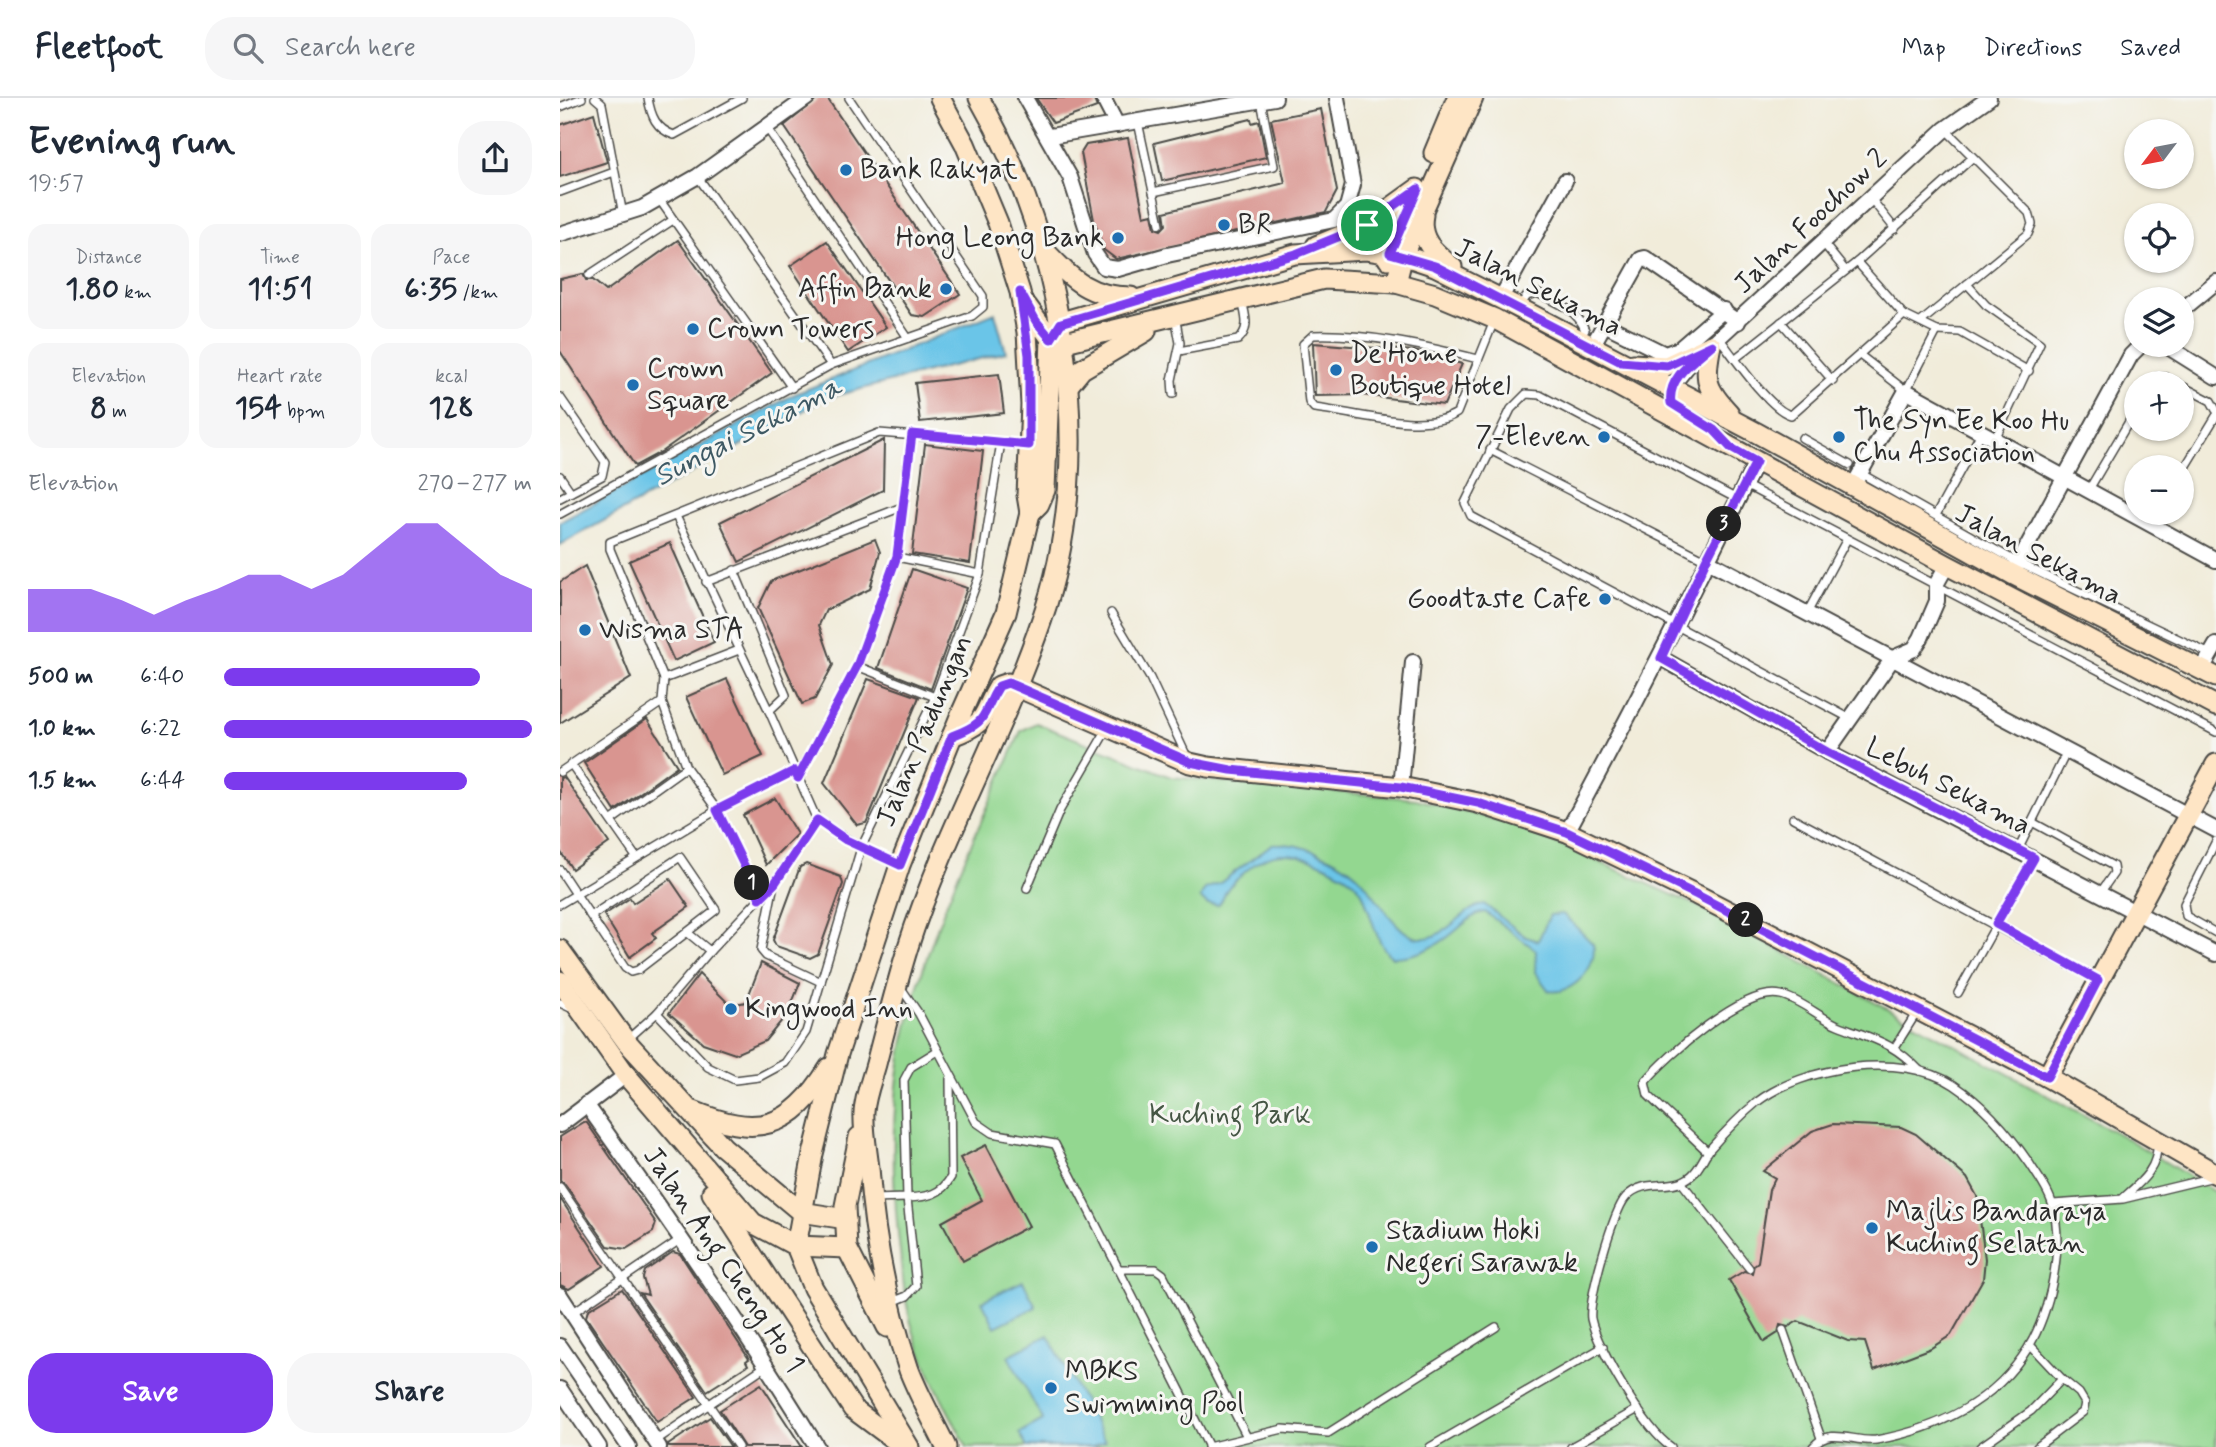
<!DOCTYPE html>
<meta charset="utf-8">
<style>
body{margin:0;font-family:Mynerve,sans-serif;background:#f6f6f7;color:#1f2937;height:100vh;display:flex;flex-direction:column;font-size:26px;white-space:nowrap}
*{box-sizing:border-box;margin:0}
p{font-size:23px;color:#747a83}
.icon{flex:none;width:38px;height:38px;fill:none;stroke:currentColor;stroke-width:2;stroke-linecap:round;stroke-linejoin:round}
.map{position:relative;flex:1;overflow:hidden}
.side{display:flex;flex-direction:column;background:#fff;width:560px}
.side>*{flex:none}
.needle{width:46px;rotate:238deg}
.controls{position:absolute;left:1564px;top:21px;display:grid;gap:14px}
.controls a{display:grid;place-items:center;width:70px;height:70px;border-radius:50%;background:#fff;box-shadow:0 2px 5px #0004;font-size:35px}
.pin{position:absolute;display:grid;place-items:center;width:60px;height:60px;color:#fff;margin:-30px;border:4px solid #fff;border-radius:50%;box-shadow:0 2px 7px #0007}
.km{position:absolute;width:35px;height:35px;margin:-18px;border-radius:50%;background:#222;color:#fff;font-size:19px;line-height:35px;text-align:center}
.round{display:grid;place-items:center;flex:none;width:74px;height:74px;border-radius:28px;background:#f6f6f7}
.head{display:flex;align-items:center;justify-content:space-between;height:119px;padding:0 28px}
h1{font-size:38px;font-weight:700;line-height:52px}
.stats{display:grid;grid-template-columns:repeat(3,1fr);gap:10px;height:119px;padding:7px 28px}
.stats div{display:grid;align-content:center;border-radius:18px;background:#f6f6f7;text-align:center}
.stats b{font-size:30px;font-weight:700}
.stats small{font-size:19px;font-weight:400}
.stats p{font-size:19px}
.chart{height:196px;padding:14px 28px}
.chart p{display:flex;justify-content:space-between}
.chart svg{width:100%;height:126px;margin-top:7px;fill:#7c3aed;opacity:.7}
.primary-button{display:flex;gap:14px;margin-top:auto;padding:14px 28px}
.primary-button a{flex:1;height:80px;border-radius:28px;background:#7c3aed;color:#fff;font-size:28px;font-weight:700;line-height:80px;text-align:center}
.primary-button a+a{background:#f6f6f7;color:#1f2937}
ul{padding:0 28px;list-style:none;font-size:23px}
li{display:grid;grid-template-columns:112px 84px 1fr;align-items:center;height:52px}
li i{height:18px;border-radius:9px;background:#7c3aed}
header{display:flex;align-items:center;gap:42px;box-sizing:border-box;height:98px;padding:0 35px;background:#fff;border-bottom:2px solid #e0e1e3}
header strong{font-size:33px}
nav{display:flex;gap:38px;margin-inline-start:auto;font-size:24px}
.search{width:490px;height:63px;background:#f6f6f7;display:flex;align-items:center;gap:18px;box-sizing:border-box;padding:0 24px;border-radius:28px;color:#747a83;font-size:26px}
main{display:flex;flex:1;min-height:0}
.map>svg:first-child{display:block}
</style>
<header>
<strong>Fleetfoot</strong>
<div class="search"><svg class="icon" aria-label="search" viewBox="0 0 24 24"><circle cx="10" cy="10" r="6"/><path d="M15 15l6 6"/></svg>Search here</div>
<nav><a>Map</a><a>Directions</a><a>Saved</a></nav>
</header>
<main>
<section class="side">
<div class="head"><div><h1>Evening run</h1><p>19:57</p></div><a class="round"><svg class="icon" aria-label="share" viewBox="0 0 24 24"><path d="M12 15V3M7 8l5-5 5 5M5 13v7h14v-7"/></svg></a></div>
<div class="stats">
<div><p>Distance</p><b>1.80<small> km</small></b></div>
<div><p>Time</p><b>11:51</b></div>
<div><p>Pace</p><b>6:35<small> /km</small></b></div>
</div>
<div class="stats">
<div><p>Elevation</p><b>8<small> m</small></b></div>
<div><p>Heart rate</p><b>154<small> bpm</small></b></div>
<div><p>kcal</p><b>128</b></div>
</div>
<div class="chart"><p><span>Elevation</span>270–277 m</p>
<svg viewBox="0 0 160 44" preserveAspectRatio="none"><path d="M0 44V29L10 29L20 29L30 33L40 38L50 33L60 29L70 24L80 24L90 29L100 24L110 15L120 6L130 6L140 15L150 24L160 29V44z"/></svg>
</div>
<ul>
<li><b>500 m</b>6:40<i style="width:83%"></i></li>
<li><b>1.0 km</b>6:22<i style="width:100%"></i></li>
<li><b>1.5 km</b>6:44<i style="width:79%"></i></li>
</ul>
<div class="primary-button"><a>Save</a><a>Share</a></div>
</section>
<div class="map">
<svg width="1656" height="1349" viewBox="0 0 1656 1349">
<rect width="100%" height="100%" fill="#f6f6f2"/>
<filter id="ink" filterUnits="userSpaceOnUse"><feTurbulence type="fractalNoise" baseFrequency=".0143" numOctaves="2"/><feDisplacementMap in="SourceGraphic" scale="14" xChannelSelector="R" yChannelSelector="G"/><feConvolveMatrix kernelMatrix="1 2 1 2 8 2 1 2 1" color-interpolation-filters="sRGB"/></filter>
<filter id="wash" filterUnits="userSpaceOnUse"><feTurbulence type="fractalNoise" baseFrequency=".00686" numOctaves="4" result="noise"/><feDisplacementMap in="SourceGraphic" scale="28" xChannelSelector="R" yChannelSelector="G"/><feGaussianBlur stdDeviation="1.57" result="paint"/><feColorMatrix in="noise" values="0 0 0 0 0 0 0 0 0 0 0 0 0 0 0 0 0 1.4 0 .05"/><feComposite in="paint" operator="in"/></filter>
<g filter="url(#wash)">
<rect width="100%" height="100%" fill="#f1ecda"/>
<path fill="#93d790" stroke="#5f815e" stroke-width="2" d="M476 625 611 679 856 701 957 727 1144 811 1568 1041 1656 1095V1349H407C389 1315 370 1280 357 1244 344 1209 342 1171 338 1135 331 1067 331 996 347 929 371 826 419 730 461 633Z"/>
<g fill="#6ac5e8" stroke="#4a788a" stroke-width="2">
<path d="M435 215 446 254 266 300 0 447V424L233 297Z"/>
<path d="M712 746C739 744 777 759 797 777 814 792 837 839 859 840 887 842 899 812 924 806L966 839 978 843 990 817 1003 816 1033 846C1039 868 1012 898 989 893L975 874 976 852 925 814C912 816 903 827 893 835 876 849 855 859 832 859 818 851 810 813 803 797 796 781 779 774 765 767 719 747 704 754 669 789 664 794 664 802 658 807L647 806 640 800 645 791 660 785Z"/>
<path d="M463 1183 476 1209 435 1229 422 1203Z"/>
<path d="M488 1237 545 1343 533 1349H467L459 1335 483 1322 448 1258Z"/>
</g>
<g id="blocks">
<g fill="#d99590">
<path d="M259 0H267L400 196 365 219 352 217 224 28Z"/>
<path d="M476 0H533L537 9 493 25Z"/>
<path d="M761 11 777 93 766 114 556 161 544 152 534 122 521 55 526 47 568 40 584 118 592 116 595 130 601 132 606 127 604 114 725 85 711 21Z"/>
<path d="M34 15 47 64 0 79V27Z"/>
<path d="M691 21 692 25 699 23 706 59 602 83 594 45Z"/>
<path d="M118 142 212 275 101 354 75 368 0 253V181L23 176 26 182H33L46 193Z"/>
<path d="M267 143 326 229 288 254 230 168Z"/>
<path d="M753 245 854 253 902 266 884 307 802 297 755 298Z"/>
<path d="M439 276 444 315 360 324 355 285Z"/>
<path d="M324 342 323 392 179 464 160 424Z"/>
<path d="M365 346 423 353 410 465 352 456Z"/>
<path d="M315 441 320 454 310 491 266 512 259 527 273 567 255 601 242 606 198 510 211 483Z"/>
<path d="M110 445 154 544 114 563 69 463Z"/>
<path d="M25 468 71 580 0 625V484Z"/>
<path d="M352 471 407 490 371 591 318 570Z"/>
<path d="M167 581 203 658 162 677 126 599Z"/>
<path d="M308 581 359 599 309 719 306 725 297 727 264 685Z"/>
<path d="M87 621 117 668 55 713 24 665Z"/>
<path d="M4 679 49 745 12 771 0 753V680Z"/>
<path d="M215 700 237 736 206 767 183 717Z"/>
<path d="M246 766 281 779 283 786 258 856 250 860 216 848 213 842 240 769Z"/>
<path d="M110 781 129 809 92 835 96 840 70 859 44 817 70 800 73 805Z"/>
<path d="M201 865 240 885 228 915 205 943 175 956 143 945 109 915 139 876 170 907 186 904Z"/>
<path d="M24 1024 27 1025 96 1125 93 1134 66 1151 48 1148 5 1086 0 1083V1039Z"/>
<path d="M1273 1026 1341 1029 1356 1036 1407 1080 1417 1098 1425 1161 1423 1181 1391 1237 1371 1250 1314 1272 1305 1244 1288 1243 1238 1223 1228 1229 1220 1227 1218 1235 1204 1244 1169 1182 1184 1173 1192 1175 1194 1167 1198 1164 1209 1092 1215 1080 1203 1073 1252 1033Z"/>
<path d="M426 1047 469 1128 403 1163 382 1124 422 1102 400 1060Z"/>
<path d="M0 1100 44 1168 9 1191 0 1187Z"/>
<path d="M113 1154 120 1156 189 1261 186 1263 188 1267 147 1293 80 1195 88 1197 83 1180 85 1173Z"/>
<path d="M62 1191 136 1299 97 1324 26 1219 28 1212Z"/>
<path d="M201 1286 242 1349H184L160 1312Z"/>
<path d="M150 1319 171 1349H109L108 1347Z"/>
</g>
</g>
</g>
<g filter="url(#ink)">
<use href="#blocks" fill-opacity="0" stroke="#494845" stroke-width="2"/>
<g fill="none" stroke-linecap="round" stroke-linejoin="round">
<g stroke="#494845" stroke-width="10">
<g id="lane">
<path d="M35 0 42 6 63 117"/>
<path d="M88 0C91 18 96 31 114 37L182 0"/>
<path d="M0 9 22 0"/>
<path d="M578 24 600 126"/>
<path d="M207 30 348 240"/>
<path d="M138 79 271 267"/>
<path d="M0 94 54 74"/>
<path d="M593 94 714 68 701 3"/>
<path d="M99 101 232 290"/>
<path d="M1312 102 1335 131"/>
<path d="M1264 146 1285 172"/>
<path d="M1297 164 1344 217 1377 233 1400 234 1469 273"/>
<path d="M29 177 113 122"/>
<path d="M1407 186 1426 207 1480 245 1435 341"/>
<path d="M959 209 967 198 977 195C996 204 1017 211 1025 232L1020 239"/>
<path d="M1362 223 1468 136 1472 126 1469 115 1385 31"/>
<path d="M1221 224 1273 283"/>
<path d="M1160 241C1174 259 1211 313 1231 317L1344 217"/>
<path d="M619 253 678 242C691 230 685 217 682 202"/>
<path d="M1301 258 1346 293 1377 233"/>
<path d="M1176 260 1297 164 1412 60"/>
<path d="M918 261C866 248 807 235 753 237L743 246 749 304 754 310C793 314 863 336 897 315L934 223"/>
<path d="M1591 285 1597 279H1605L1617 285"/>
<path d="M1622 288 1651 303 1656 312"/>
<path d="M613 296 612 282 620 245 615 218"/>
<path d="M0 299 45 364 42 378 0 400"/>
<path d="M1242 340 1290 367"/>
<path d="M930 352 1146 462"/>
<path d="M1622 374 1656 318"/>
<path d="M1300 375 1457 464 1652 557"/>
<path d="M0 378 11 394"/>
<path d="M1185 387 1656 634"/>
<path d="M1528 393 1577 310"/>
<path d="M1177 401 980 297 966 296 951 311 905 405 911 418 1291 621"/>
<path d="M0 416 271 267 412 218 423 209V198L289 0"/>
<path d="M1376 417 1421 335"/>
<path d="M116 418 209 613 257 722 301 750 340 767"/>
<path d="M1592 425 1598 415"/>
<path d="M337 459 420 476"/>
<path d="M174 472 226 597 209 613"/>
<path d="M146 484 342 409"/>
<path d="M551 515 590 580 628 661"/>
<path d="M1247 515 1287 441"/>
<path d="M297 568 375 599"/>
<path d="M104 581 179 552"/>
<path d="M11 666 76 759"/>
<path d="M0 674 102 604"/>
<path d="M238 680 297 568 337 459 352 336"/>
<path d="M1233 720 1537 882"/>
<path d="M52 722 126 669"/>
<path d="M1472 724 1553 768 1554 775 1540 795"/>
<path d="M1656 743 1624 806 1626 818 1656 835"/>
<path d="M1458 752 1507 653"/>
<path d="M0 772 65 870 71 874 78 872 156 812 120 759 31 818"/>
<path d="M214 786 201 852 206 858 261 884"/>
<path d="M467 790 500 712 547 631"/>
<path d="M199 800 157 712 126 669 102 604 104 581 50 451V444L319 335 469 347"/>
<path d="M0 806 157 712 234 673"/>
<path d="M128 835 150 853"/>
<path d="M339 887 359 916 416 1024 432 1035 495 1046 649 1349"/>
<path d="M1398 895 1473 761"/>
<path d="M0 905 15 912"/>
<path d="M97 915 148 969 175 982 199 979 225 965 246 934 301 750 375 599 420 476 441 344"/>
<path d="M68 941 97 915 150 853 214 785 257 722"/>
<path d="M1335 949 1357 914"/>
<path d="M1148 1054 1088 997 1085 984C1107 958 1185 888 1221 897 1241 902 1259 919 1278 927 1313 941 1333 944 1360 973"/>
<path d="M1122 1085 1189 1170"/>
<path d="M0 1089 178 1349"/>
<path d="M1563 1100C1581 1084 1599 1070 1597 1045"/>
<path d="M312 1101 347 1100 344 982 351 969 377 953"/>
<path d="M1493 1106 1563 1101 1654 1079"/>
<path d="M557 1171H596L603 1176 687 1339"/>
<path d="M332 1204 347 1198 356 1188 347 1100C367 1099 381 1097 391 1079L390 981"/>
<path d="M12 1215 121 1141"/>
<path d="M1223 1232 1261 1340"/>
<path d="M1470 1247 1502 1281"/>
<path d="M95 1343 207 1267"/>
<path d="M648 1349 723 1331 768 1335 936 1229"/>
<path d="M870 1349 1043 1249"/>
<path d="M1011 1349 1078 1311"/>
<path d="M1111 1349C1086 1333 1037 1250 1031 1221 1028 1202 1053 1113 1066 1099 1086 1078 1112 1095 1132 1077 1140 1070 1143 1060 1149 1052 1163 1036 1180 1018 1197 1004 1244 968 1342 953 1394 987 1424 1007 1450 1037 1470 1066 1478 1079 1490 1094 1493 1109 1504 1151 1490 1214 1468 1250 1435 1304 1377 1331 1316 1342 1294 1345 1270 1328 1253 1349"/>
<path d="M1420 1349 1471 1313 1502 1281 1519 1295 1525 1305 1523 1314 1477 1349"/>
</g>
</g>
<g stroke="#494845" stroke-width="18">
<g id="street">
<path d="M465 0 510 79 535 156 544 169 558 171 607 157 774 122 787 109 793 87 777 0"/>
<path d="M543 0 557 27"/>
<path d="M490 38 715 0"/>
<path d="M0 136 82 110 138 78 247 0"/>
<path d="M941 200 1005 83"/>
<path d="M1622 212 1656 184"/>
<path d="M1044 226 1105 256 1119 251 1164 212"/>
<path d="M1605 247 1656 279"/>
<path d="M1031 250 1081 161 1085 160 1178 224"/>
<path d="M1111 289 1127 269 1385 31 1429 0"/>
<path d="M1293 388 1346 293 1656 462"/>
<path d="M1146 462 1656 732"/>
<path d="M1452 476 1571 257 1581 247"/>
<path d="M1101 560 1267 654 1656 856"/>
<path d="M1642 571 1656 547"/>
<path d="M1267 654 1333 560 1354 551 1361 540 1377 503V485L1387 467"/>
<path d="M841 689 853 564"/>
<path d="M1007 734C1073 612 1136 488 1196 364"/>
<path d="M26 1006C106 1118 185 1231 257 1349"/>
<path d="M0 1027 66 977"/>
<path d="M0 1197 99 1349"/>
<path d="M0 1248 69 1349"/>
<path d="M0 1291 39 1349"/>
</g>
</g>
<g stroke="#494845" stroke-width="23">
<g id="secondary">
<path d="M874 55 897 0"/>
<path d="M863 117C858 142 875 155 892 169"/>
<path d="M756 148 807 127 857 91"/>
<path d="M484 152C512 181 528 199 571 199"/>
<path d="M828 161 856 95"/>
<path d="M836 185 843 157 913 0"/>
<path d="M467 208 491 241 505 244 764 181 836 185 875 196 935 221 1387 467 1656 608"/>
<path d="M501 224 735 156 806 152 848 159 875 168 959 210 1197 335 1452 476 1656 579"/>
<path d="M1151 247C1144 281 1145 290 1169 315"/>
<path d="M1073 266 1106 268 1151 247"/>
<path d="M508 288 522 271 586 233"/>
<path d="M470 415 479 406 485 392 491 241 495 230"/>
<path d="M392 638C431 623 420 619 439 588L448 585 630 665 648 669 841 689 918 705 1007 734 1137 797 1487 979 1656 1076"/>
<path d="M0 852 66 943 163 1049 241 1114 286 1121"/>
<path d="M0 883 66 977 193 1125 236 1148 287 1150"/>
<path d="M1487 979 1656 666"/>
<path d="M131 1012C198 1040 230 1032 269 970"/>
<path d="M299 1039 285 1108 287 1150 327 1229"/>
<path d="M152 1095 293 1311 344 1349"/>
<path d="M349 1349 253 1190 236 1148 253 1056 278 956 340 767 401 616 446 515 470 415 467 397 471 307 467 234 460 194 438 125 405 46 380 0"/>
<path d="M386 1349C374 1324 359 1298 349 1272 327 1207 314 1138 309 1070 307 1052 303 1032 304 1014 305 998 312 981 316 966 326 927 336 888 348 849 384 736 444 633 482 521 539 356 505 149 419 0"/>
</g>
</g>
<use href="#lane" stroke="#fff" stroke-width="7"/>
<use href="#street" stroke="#fff" stroke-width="14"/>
<use href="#secondary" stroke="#fee5c5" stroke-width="19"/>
</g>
</g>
<g fill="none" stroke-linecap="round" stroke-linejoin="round" filter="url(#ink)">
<g stroke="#fff" stroke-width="14">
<path id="route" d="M858 91 830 155 875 168 1061 264 1107 268 1152 247C1134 263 1107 279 1111 305L1154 332 1171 350 1196 364 1146 462 1101 560 1267 654 1474 760 1436 826 1538 882 1487 979 1137 797 1007 734 918 705 841 689 671 672 630 664 448 585 439 588C420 618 431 623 392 638L340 767 286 742 257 722 215 785 200 800 157 712 234 673 238 680 297 568 337 458 352 336 469 347V257L460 194 476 223 491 241 501 225 736 156 807 127Z"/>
</g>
<use href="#route" stroke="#7c3aed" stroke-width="9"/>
</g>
<g fill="#1f6fb2" stroke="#f6f6f2" stroke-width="2.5">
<circle cx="286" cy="72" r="7"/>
<circle cx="664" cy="127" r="7"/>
<circle cx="558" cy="140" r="7"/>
<circle cx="386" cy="191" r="7"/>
<circle cx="133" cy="231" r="7"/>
<circle cx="776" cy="272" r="7"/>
<circle cx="73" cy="287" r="7"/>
<circle cx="1044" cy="339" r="7"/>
<circle cx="1279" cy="339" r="7"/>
<circle cx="1045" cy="501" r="7"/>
<circle cx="25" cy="532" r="7"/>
<circle cx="171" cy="911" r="7"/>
<circle cx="1312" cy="1130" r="7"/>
<circle cx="812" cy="1149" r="7"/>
<circle cx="491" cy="1290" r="7"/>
</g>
<g text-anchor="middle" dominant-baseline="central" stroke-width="6" stroke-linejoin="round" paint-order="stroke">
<g font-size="28" fill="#2b2b2b" stroke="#f6f6f2" text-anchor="start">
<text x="300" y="72">Bank Rakyat</text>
<text x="678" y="127">BR</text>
<text x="544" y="140" text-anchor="end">Hong Leong Bank</text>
<text x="372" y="191" text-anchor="end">Affin Bank</text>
<text x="147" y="231">Crown Towers</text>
<text x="790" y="256">De'Home<tspan x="790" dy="32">Boutique Hotel</tspan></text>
<text x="87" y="271">Crown<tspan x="87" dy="32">Square</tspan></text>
<text x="1293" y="323">The Syn Ee Koo Hu<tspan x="1293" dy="32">Chu Association</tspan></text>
<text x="1030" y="339" text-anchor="end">7-Eleven</text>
<text x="1031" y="501" text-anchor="end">Goodtaste Cafe</text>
<text x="39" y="532">Wisma STA</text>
<text x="185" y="911">Kingwood Inn</text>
<text x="1326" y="1114">Majlis Bandaraya<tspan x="1326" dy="32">Kuching Selatan</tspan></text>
<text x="826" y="1133">Stadium Hoki<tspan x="826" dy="32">Negeri Sarawak</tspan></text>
<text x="505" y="1274">MBKS<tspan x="505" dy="32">Swimming Pool</tspan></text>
</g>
<g font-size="28" fill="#2b2b2b" stroke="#f6f6f2">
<text transform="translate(1251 124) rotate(-43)">Jalan Foochow 2</text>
<text transform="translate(978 190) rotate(27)">Jalan Sekama</text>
<text transform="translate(1478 457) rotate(28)">Jalan Sekama</text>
<text transform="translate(365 633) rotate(-67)">Jalan Padungan</text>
<text transform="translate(1388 689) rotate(27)">Lebuh Sekama</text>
<text transform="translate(163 1162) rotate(56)">Jalan Ang Cheng Ho 1</text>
</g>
<g font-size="28" fill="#455644" stroke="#f6f6f2">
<text x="670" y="1017">Kuching Park</text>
</g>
<g font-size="30" font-style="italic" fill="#3e5964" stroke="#f6f6f2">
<text transform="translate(188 334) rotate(-27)">Sungai Sekama</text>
</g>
</g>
</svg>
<div class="controls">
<a><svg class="needle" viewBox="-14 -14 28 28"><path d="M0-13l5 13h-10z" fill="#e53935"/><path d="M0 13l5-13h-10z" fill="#747a83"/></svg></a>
<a><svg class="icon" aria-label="locate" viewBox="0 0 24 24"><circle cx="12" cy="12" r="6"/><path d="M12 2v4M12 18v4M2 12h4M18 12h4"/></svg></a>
<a><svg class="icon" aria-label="layers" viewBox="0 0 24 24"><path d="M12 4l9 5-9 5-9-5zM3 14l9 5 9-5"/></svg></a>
<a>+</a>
<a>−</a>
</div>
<div class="pin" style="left:807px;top:127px;background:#1e9e55"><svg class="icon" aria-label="arrive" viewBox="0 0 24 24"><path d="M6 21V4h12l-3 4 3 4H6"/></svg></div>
<b class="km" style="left:192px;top:785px">1</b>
<b class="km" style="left:1186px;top:822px">2</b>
<b class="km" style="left:1164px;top:426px">3</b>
</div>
</main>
